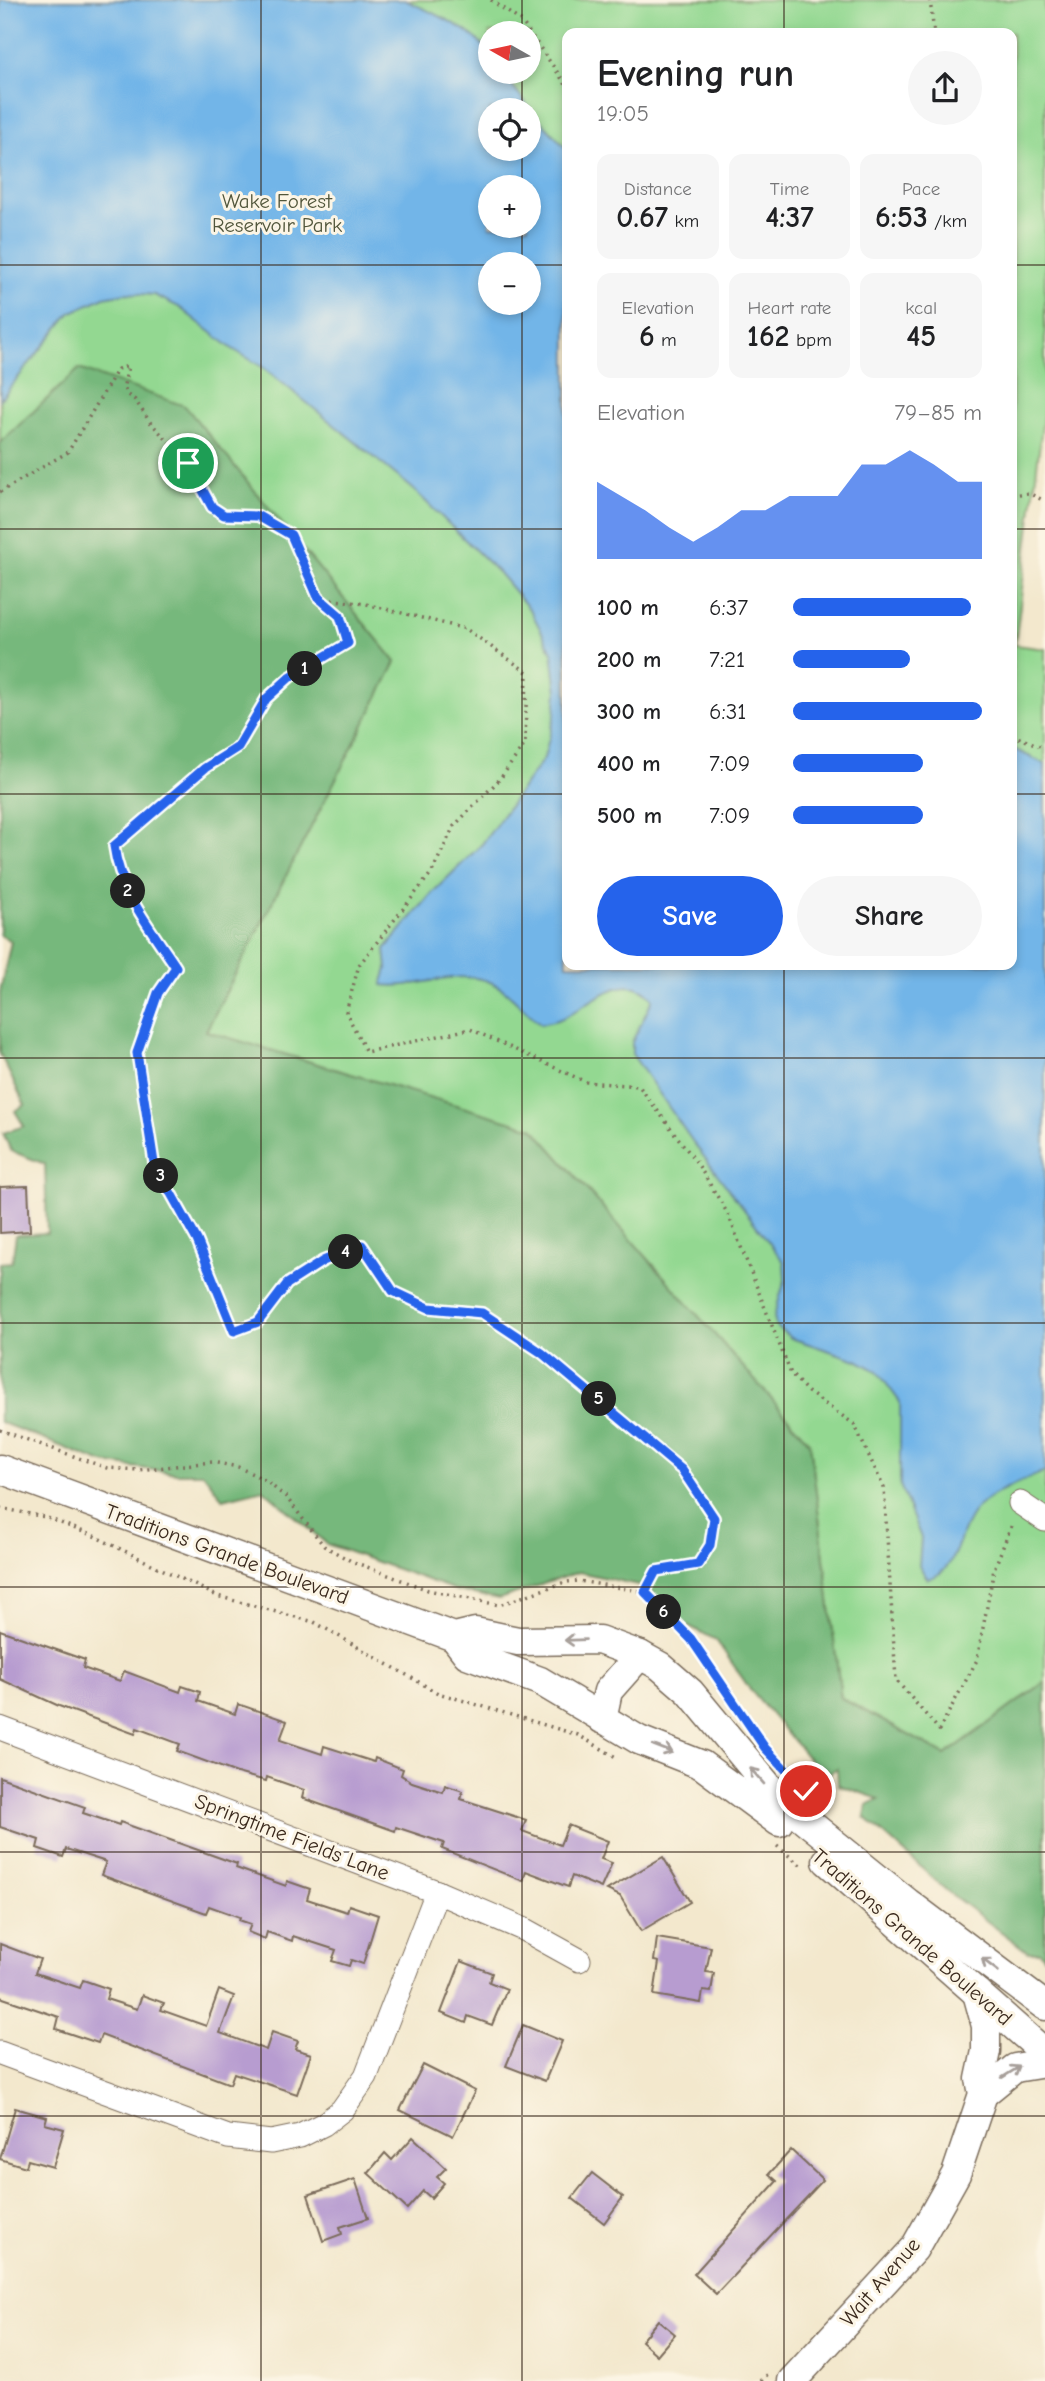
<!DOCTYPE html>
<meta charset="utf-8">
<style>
body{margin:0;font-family:"Comic Neue",sans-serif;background:#f6f6f6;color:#202124;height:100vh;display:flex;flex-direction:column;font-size:26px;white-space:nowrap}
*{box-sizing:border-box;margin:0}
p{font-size:23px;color:#757577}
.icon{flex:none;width:38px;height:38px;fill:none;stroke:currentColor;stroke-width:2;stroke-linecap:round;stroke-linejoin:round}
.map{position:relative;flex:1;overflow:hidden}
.sheet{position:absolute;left:562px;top:28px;width:455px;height:942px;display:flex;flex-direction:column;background:#fff;border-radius:14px;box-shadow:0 4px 10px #0003}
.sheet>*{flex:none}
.needle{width:46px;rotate:279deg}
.fabs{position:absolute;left:478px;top:21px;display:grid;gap:14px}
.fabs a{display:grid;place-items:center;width:63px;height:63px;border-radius:50%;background:#fff;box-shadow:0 4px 10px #0003;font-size:35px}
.pin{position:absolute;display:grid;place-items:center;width:60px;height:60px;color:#fff;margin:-30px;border:4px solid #fff;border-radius:50%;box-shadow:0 2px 7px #0007}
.km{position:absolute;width:35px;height:35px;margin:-18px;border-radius:50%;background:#222;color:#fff;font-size:19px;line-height:35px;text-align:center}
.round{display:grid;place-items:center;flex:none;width:74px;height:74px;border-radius:37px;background:#f6f6f6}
.summary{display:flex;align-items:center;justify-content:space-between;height:119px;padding:0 35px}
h1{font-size:38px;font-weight:600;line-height:52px}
.metrics{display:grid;grid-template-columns:repeat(3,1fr);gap:10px;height:119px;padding:7px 35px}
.metrics div{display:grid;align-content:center;border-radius:14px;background:#f6f6f6;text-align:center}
.metrics b{font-size:30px;font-weight:600}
.metrics small{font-size:19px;font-weight:400}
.metrics p{font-size:19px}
.chart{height:196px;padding:14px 35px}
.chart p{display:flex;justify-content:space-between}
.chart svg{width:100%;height:126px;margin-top:7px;fill:#2563eb;opacity:.7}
.button{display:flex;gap:14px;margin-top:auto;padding:14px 35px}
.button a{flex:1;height:80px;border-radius:42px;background:#2563eb;color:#fff;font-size:28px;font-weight:600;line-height:80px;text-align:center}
.button a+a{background:#f6f6f6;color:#202124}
ul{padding:0 35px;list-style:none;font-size:23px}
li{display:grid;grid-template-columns:112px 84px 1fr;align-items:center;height:52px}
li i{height:18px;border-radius:9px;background:#2563eb}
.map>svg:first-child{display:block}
</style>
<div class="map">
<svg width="1045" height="2381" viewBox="0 0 1045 2381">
<rect width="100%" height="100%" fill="#fcf5e5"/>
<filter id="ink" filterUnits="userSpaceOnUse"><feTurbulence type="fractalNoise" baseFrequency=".0143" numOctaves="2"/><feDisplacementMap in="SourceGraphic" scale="14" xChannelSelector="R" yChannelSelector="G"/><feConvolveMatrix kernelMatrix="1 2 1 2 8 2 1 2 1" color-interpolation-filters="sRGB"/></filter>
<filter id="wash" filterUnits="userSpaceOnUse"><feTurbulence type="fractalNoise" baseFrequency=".00686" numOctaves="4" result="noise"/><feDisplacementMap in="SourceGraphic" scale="28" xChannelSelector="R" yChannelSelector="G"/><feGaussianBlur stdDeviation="1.57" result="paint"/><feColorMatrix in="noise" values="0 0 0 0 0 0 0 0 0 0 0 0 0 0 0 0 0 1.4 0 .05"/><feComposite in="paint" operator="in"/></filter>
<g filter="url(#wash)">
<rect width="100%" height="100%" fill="#f3e8cd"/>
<path fill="#93d891" stroke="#678158" stroke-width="2" fill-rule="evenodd" d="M0 0H1045V402L1015 645 1045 649V1682L945 1755 841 1698 810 1443 533 1128 206 1031 396 662 0 445ZM490 33H528V72H490ZM567 33H1012V964H567ZM490 110H528V149H490ZM490 187H528V226H490ZM490 264H528V303H490Z"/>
<path fill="#76b87b" stroke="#58714c" stroke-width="2" d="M79 369 185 406 396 662 206 1031 533 1128 810 1443 841 1698 945 1755 1045 1682V1958L1040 1952H1028L947 1891 865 1817 867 1805 879 1799 838 1785 837 1768 824 1777 752 1692 716 1640 683 1623 647 1587 579 1572 499 1599 458 1591 327 1544 263 1489 223 1499 203 1473H176L103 1463 0 1422V1263L12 1262 16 1235 47 1233 45 1164 11 1151 3 1133 24 1126 15 1111 25 1105 0 1054V992L11 941 0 935V443Z"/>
<path fill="#72b5e8" stroke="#567083" stroke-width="2" fill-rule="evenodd" d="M0 0H405C426 10 481 32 489 55 491 59 490 67 490 72H502L535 115 567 149V964H1012V748L1045 764V1471C1022 1482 988 1492 973 1513 956 1535 959 1570 928 1579L919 1566 921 1538 900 1485V1402L877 1371 857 1360 791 1338 776 1326 774 1316 785 1280 784 1262 695 1145 632 1054V1042L653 999C628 966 587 1006 563 1018 556 1021 548 1022 541 1024 525 1012 508 989 490 982 458 968 416 990 382 985L387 969 385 949 433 892 482 844 544 758 555 715 557 692 552 652 531 611 499 573 412 488 264 368 231 348 179 307 154 295 126 293 104 297 70 313 0 400ZM490 110H528V149H490ZM490 187H528V226H490ZM490 264H528V303H490Z"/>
<g id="blocks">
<g fill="#b79cd0">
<path d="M28 1186 30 1231 0 1233V1187Z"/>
<path d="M0 1630 85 1660 83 1668 120 1681 124 1671 180 1692 182 1686 200 1692 198 1701 235 1714 238 1704 287 1721 280 1740 322 1754 324 1746 374 1762 375 1758 403 1769 401 1775 412 1782 443 1792 445 1785 463 1791 461 1799 526 1820 522 1831 560 1845 568 1825 608 1841 601 1859 612 1863 601 1888 572 1876 568 1887 526 1871 523 1881 442 1849 444 1843 396 1827 395 1831 302 1798 304 1790 267 1777 266 1781 237 1773 177 1751 180 1744 137 1728 135 1734 59 1706 0 1679Z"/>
<path d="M0 1777 85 1807 83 1813 119 1825 120 1822 237 1864 236 1868 286 1886 287 1881 310 1889 307 1899 347 1912 349 1905 378 1915 363 1964 351 1960 349 1966 332 1961 336 1950 293 1936 292 1941 267 1932 265 1939 248 1932 251 1924 239 1920 240 1917 209 1906 206 1913 101 1875 106 1862 66 1849 63 1857 37 1848 39 1840 0 1827Z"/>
<path d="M663 1857 690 1902 641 1931 620 1896 607 1890Z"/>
<path d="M657 1938 711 1947 706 1972 714 1973 711 1992 703 1991 701 2003 654 1995 659 1962 654 1961Z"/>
<path d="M0 1944 40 1959 35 1973 80 1988 83 1980 109 1989 106 1999 137 2009 142 1995 164 2003 161 2010 206 2026 219 1990 234 1996 220 2033 266 2050 272 2032 298 2041 295 2049 311 2054 297 2094 234 2073 230 2084 101 2035 98 2043 56 2029 59 2017 0 1997Z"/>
<path d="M461 1961 492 1973 489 1982 507 1989 492 2025 468 2016 466 2023 441 2013Z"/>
<path d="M523 2025 562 2041 545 2081 506 2066Z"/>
<path d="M423 2065 475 2091 453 2136 400 2110Z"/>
<path d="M15 2108 47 2117 45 2124 64 2129 53 2167 28 2160 26 2167 0 2159Z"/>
<path d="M413 2137 446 2168 437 2177 444 2183 431 2198 423 2191 407 2209 368 2173 385 2153 392 2160Z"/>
<path d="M791 2150 823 2180 716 2294 694 2274 777 2181 769 2174Z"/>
<path d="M592 2173 623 2197 604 2223 572 2198Z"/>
<path d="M355 2179 368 2218 340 2227 342 2234 323 2241 308 2195Z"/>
<path d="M658 2320 675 2334 657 2355 641 2341Z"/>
</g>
</g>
</g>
<g filter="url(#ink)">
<use href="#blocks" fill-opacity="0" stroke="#7b6c5b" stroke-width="2"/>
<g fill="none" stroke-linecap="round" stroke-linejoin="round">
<g stroke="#7b6c5b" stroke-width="25">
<g id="minor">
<path d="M1020 1503 1045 1520"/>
<path d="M0 1728 437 1892 523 1929 579 1960"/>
<path d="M0 2053 228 2137 271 2142 300 2136 324 2124 342 2110 366 2076 437 1892"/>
</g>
</g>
<g stroke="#7b6c5b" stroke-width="31">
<g id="major">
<path d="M0 1469 454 1637 475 1632 518 1641 599 1640 640 1655 660 1666 690 1692 778 1798 908 1903 1045 2006"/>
<path d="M454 1637 467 1654 540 1681 639 1740 702 1765 779 1822"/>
<path d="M602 1719 608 1691 640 1655"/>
<path d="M827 1861 1045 2053"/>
<path d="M983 2094 1015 2068 1045 2063"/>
<path d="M792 2381 914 2249 956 2174 983 2094 980 2079 986 2051V2026L977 1993"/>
</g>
</g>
<g stroke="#7b6c5b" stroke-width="3.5" stroke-dasharray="2 5" stroke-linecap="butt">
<path d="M491 0 522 22 567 86"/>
<path d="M930 0 934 33"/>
<path d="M0 492 68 452 118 369 128 366 124 385 126 394 135 400 150 422 189 463 212 507 224 515 258 516 291 535 318 598 340 616 348 643 290 677 266 699 238 747 205 768 114 846C120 892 151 929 176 967L158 994 137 1053 154 1163 197 1240 234 1331 258 1322 287 1284 323 1261 362 1245 393 1291 429 1308 482 1313 542 1353 682 1470 714 1518 710 1545 698 1564 656 1571 645 1592"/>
<path d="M1012 495 1028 493 1045 501"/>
<path d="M318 598 366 604 466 629 527 672 525 744 500 779 454 826 432 872 359 965 346 1012 366 1052 470 1029 586 1082 639 1086 697 1163 728 1214 791 1374 808 1392 854 1424 884 1488 896 1680 939 1730 977 1660 994 1569 1013 1522"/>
<path d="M1012 735 1045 748"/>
<path d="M0 1430 107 1468 139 1470 212 1462 238 1467 263 1479 286 1497 324 1546 351 1561 428 1590 499 1605 565 1582 579 1581 645 1592 691 1639 749 1723"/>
<path d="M0 1508 45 1517 94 1536 217 1596 314 1622 438 1693 578 1735 616 1757"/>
<path d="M777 1846 804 1868"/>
<path d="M761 2381 769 2373"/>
</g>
<use href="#minor" stroke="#fff" stroke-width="23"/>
<use href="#major" stroke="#fff" stroke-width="28"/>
</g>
<defs><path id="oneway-shaft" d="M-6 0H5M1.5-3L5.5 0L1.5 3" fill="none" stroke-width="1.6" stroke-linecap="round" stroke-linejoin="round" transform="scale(1.75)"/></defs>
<g stroke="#a79f9a">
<use href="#oneway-shaft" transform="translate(575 1640) rotate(178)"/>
<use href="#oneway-shaft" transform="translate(663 1749) rotate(21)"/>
<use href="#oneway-shaft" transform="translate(757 1776) rotate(-131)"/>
<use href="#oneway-shaft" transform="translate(990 1965) rotate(-143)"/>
<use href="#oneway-shaft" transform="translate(1011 2072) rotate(-32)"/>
</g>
</g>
<g fill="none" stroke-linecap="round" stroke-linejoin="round" filter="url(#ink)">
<g stroke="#fff" stroke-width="14">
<path id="route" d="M188 463 212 507 224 515 258 516 291 535 318 597 340 616 348 643 290 677 266 699 238 747 205 768 114 846C120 892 151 929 176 967L158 993 137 1053 154 1163 197 1240 234 1331 258 1322 287 1284 323 1261 362 1245 393 1291 429 1308 482 1313 542 1353 682 1470 714 1518 710 1545 698 1564 656 1571 645 1592 691 1639 765 1748 806 1791"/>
</g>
<use href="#route" stroke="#2563eb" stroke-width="9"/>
</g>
<path fill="none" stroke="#3b2a1e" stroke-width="2" stroke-opacity="0.55" d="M261 0V2381M522 0V33M784 0V33M522 72V110M522 149V187M522 226V264M0 265H490M528 265H567M1012 265H1045M522 303V2381M0 529H567M1012 529H1045M0 794H567M1012 794H1045M784 964V2381M0 1058H1045M0 1323H1045M0 1587H1045M0 1852H1045M0 2116H1045"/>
<g text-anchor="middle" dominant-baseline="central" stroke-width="6" stroke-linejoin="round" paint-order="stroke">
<g font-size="21" fill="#51563b" stroke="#fcf5e5">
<text x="277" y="201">Wake Forest<tspan x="277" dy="24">Reservoir Park</tspan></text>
</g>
<g font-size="21" fill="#3b2a1e" stroke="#fcf5e5">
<text transform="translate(227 1554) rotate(20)">Traditions Grande Boulevard</text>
<text transform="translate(292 1837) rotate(21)">Springtime Fields Lane</text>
<text transform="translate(912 1937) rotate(41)">Traditions Grande Boulevard</text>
<text transform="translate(880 2282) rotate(-49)">Wait Avenue</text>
</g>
</g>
</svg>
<div class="fabs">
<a><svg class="needle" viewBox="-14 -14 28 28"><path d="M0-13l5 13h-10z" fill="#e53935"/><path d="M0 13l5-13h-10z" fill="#757577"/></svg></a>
<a><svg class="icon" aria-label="locate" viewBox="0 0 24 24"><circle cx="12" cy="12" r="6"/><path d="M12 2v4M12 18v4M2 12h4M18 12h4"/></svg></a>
<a>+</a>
<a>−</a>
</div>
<div class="pin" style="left:188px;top:463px;background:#1e9e55"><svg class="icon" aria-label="arrive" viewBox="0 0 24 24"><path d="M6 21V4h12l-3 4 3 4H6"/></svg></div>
<div class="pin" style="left:806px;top:1791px;background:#d93025"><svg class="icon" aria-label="check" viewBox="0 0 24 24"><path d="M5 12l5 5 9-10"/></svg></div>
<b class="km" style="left:305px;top:669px">1</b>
<b class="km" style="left:128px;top:891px">2</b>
<b class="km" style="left:161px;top:1176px">3</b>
<b class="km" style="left:346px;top:1252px">4</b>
<b class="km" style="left:599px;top:1399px">5</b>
<b class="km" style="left:664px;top:1612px">6</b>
<section class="sheet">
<div class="summary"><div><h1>Evening run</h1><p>19:05</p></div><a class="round"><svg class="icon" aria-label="share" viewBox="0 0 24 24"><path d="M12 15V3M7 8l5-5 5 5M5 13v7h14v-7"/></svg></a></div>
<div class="metrics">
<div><p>Distance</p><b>0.67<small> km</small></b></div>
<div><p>Time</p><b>4:37</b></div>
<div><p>Pace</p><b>6:53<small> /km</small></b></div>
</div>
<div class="metrics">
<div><p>Elevation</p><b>6<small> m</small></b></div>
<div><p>Heart rate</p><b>162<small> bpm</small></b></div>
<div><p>kcal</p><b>45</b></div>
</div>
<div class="chart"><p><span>Elevation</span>79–85 m</p>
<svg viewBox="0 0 160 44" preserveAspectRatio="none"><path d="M0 44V17L10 22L20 27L30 33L40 38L50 33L60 27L70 27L80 22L90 22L100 22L110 11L120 11L130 6L140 11L150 17L160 17V44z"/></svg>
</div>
<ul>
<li><b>100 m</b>6:37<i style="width:94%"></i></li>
<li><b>200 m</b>7:21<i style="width:62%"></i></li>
<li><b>300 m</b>6:31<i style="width:100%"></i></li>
<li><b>400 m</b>7:09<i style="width:69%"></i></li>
<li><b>500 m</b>7:09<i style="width:69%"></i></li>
</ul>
<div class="button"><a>Save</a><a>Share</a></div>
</section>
</div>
